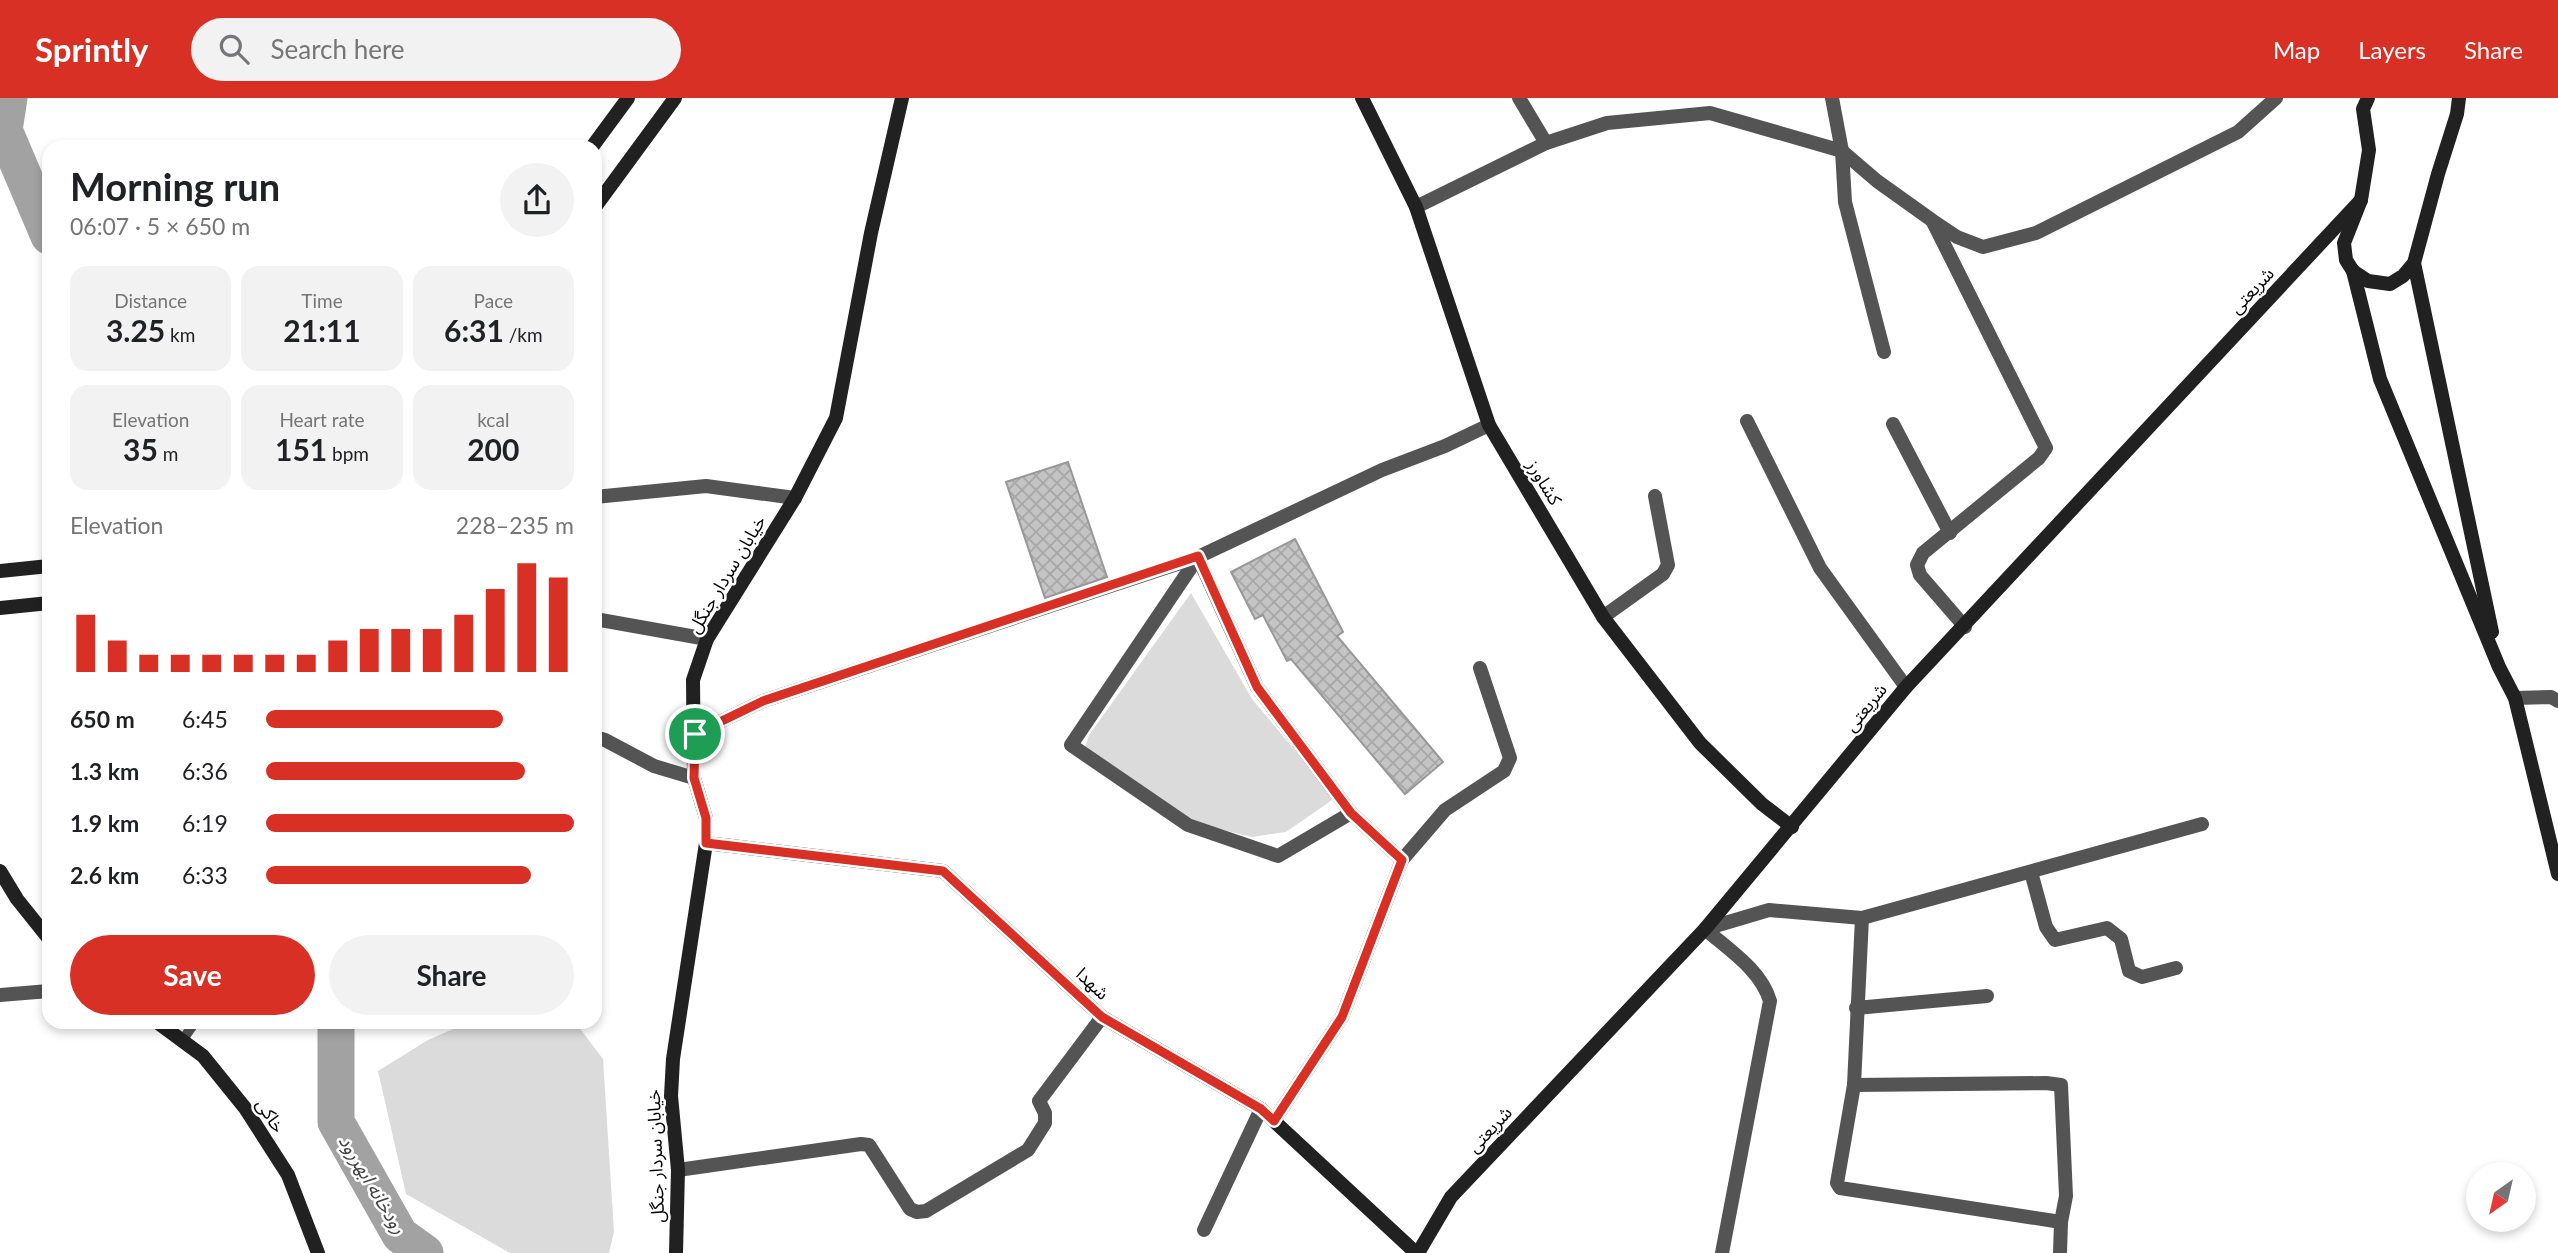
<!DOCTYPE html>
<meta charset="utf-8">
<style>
body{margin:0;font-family:Lato,"Noto Sans Arabic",sans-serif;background:#f2f2f2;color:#202124;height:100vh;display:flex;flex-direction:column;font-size:26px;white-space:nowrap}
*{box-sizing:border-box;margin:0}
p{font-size:23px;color:#757577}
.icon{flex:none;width:38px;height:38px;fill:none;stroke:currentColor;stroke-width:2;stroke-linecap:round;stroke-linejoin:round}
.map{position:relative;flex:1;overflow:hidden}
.sheet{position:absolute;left:42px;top:42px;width:560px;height:889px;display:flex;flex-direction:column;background:#fff;border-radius:21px;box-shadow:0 4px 10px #0003}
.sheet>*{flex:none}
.needle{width:46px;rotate:214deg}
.buttons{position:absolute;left:2466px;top:1064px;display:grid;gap:14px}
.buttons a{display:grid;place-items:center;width:70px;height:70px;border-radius:50%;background:#fff;box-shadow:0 4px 10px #0003;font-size:35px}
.pin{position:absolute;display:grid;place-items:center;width:60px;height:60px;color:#fff;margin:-30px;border:4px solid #fff;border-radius:50%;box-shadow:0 2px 7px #0007}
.round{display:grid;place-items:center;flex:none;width:74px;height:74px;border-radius:37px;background:#f2f2f2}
.summary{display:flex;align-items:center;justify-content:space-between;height:119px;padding:0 28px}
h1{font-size:38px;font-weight:700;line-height:52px}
.stats{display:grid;grid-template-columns:repeat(3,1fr);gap:10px;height:119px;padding:7px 28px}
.stats div{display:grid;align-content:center;border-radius:18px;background:#f2f2f2;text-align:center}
.stats b{font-size:30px;font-weight:700}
.stats small{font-size:19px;font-weight:400}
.stats p{font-size:19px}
.chart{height:196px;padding:14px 28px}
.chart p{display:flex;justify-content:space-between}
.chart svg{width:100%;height:126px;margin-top:7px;stroke:#d93025;stroke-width:6}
.button{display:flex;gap:14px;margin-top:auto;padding:14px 28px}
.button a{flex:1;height:80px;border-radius:42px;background:#d93025;color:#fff;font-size:28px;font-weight:700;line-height:80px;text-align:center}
.button a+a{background:#f2f2f2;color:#202124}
ul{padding:0 28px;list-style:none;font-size:23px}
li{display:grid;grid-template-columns:112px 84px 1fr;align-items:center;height:52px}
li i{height:18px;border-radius:9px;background:#d93025}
header{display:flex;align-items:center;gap:42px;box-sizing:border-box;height:98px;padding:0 35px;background:#d93025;color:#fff}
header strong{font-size:33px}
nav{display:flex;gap:38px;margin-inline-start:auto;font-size:24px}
.search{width:490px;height:63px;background:#f2f2f2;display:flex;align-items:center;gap:18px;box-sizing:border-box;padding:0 24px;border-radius:38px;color:#757577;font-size:26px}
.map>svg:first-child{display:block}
</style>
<header>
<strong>Sprintly</strong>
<div class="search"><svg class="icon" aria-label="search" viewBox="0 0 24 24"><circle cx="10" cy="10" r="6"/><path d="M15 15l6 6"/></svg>Search here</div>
<nav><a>Map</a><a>Layers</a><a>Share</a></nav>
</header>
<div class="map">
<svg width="2558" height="1155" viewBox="0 0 2558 1155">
<defs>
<pattern id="building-cross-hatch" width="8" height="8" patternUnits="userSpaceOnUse" patternTransform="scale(1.75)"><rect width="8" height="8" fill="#c4c4c4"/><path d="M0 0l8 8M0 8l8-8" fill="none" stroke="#a7a7a7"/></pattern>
</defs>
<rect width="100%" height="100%" fill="#fff"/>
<g fill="#dbdbdb">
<path d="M1191 495 1252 601 1335 700 1286 734 1252 739 1211 729 1174 713 1085 649 1089 637Z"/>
<path d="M469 924H575L603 961 614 1134 609 1155H510L406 1096 378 973 428 942Z"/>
</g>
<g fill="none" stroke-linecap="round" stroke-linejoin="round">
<g stroke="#a2a2a2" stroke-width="37">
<path d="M9 0 4 32 49 138"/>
<path d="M336 924V1024L400 1137 425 1155"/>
</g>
</g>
<g fill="url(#building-cross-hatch)" stroke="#989898" stroke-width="2">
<path d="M1068 364 1107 479 1045 500 1006 384Z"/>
<path d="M1295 441 1343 534 1337 538 1443 664 1405 696 1291 561 1287 563 1263 517 1255 521 1231 474Z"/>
</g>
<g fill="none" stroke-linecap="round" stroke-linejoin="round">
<path stroke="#545454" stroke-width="10" d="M182 943 195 924"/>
<g stroke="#545454" stroke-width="14">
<path d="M1519 0 1546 45"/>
<path d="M1832 0 1842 53 1845 104 1884 254"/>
<path d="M1416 109 1546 45 1607 25 1710 15 1842 53 1877 83 1933 123 1957 139 1983 149 2036 135 2238 34 2276 0"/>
<path d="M1933 124 2046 350 2039 360 1923 455 1917 467 1920 477 1965 529"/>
<path d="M1747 323 1820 470 1906 589"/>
<path d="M1893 326 1950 435"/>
<path d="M595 399 706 388 795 400"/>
<path d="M1198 459 1071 647 1188 727 1278 758 1351 715"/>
<path d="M1198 459 1257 589 1351 715 1402 762"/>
<path d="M1603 519 1663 476 1668 467 1655 398"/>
<path d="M595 521 707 541"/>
<path d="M2515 600 2551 599 2558 603"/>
<path d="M695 636 763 603 1198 459 1382 372 1445 348 1489 327"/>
<path d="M595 639 605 642 654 668 694 680"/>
<path d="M2031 774 2046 829 2055 842 2107 830 2121 841 2129 873 2142 879 2176 870"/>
<path d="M1862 820 1854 987 1837 1085 1840 1090 2061 1124"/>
<path d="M1705 831 1769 812 1862 820 2202 726"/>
<path d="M1705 831C1729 852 1761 872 1770 903L1722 1155"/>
<path d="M0 897 49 893"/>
<path d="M1856 910 1987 898"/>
<path d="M1854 987 2046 985 2061 987 2066 1098 2061 1124 2060 1155"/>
<path d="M1274 1023 1342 919 1402 762 1445 712 1504 673 1510 660 1480 570"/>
<path d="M678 1072 861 1046 869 1047 910 1111 917 1114 926 1113 1028 1052 1045 1025V1015L1039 1003 1102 919"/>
<path d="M1204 1132 1261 1011"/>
</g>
<g stroke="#212121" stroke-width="14">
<path d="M1362 0 1416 109 1489 327 1603 519 1700 645 1762 706 1792 729"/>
<path d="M2368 0 2363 11 2369 52 2361 102 2344 145 2346 162 2353 173 2368 183 2390 186 2403 178 2414 165 2438 76 2457 16 2459 0"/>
<path d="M592 49 628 0"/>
<path d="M595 109 675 0"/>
<path d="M2414 165 2492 534"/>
<path d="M2353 173 2380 281 2499 569 2515 600 2558 776"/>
<path d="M0 473 49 468"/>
<path d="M0 510 49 505"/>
<path d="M706 745 943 773 1102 919 1261 1011 1416 1155"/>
<path d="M0 773 17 801 49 841"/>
<path d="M157 924 203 958 245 1010 288 1077 318 1155"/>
<path d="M676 1155 678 1072 671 998 673 961 706 745V720L694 680 693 582 707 541 795 400 836 320 871 135 902 0"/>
<path d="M1418 1155 1451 1099 1705 831 1906 589 2361 102"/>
</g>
</g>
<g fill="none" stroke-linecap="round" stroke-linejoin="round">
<g stroke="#fff" stroke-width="14">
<path id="route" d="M1198 458 1257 589 1351 715 1402 762 1342 919 1274 1023 1261 1011 1102 919 943 773 706 745V720L694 680 695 636 763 603Z"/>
</g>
<use href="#route" stroke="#d93025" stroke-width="9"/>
</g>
<g text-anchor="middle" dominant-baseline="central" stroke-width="5" stroke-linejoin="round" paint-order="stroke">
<g font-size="18" fill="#000" stroke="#fff">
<text transform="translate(2251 192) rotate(-47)">شریعتی</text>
<text transform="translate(1545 384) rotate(59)">کشاورز</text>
<text transform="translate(726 476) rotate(-59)">خیابان سردار جنگل</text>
<text transform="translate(1865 609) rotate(-51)">شریعتی</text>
<text transform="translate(1093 885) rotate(43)">شهدا</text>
<text transform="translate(271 1017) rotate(57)">خاکی</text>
<text transform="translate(1489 1031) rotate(-47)">شریعتی</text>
<text transform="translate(655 1058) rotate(-92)">خیابان سردار جنگل</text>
</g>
<g font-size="19" font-style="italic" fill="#434343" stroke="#fff">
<text transform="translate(373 1086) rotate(59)">رودخانه ابهررود</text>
</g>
</g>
</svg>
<div class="buttons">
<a><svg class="needle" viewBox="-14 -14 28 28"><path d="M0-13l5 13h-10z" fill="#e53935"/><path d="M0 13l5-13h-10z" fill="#757577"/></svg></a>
</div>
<div class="pin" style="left:695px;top:636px;background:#1e9e55"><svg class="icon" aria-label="arrive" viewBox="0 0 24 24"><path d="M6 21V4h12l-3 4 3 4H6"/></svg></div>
<section class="sheet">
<div class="summary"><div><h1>Morning run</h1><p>06:07 · 5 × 650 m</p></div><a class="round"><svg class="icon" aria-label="share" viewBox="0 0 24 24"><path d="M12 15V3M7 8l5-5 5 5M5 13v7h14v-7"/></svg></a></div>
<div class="stats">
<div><p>Distance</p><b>3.25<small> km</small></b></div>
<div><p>Time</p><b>21:11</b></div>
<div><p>Pace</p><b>6:31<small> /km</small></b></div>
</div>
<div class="stats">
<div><p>Elevation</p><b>35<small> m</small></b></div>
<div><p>Heart rate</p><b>151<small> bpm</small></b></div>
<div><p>kcal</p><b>200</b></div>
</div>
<div class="chart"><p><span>Elevation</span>228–235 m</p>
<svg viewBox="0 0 160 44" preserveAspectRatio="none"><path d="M5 44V24M15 44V33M25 44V38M35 44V38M45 44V38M55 44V38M65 44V38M75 44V38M85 44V33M95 44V29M105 44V29M115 44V29M125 44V24M135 44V15M145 44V6M155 44V11"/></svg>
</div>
<ul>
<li><b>650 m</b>6:45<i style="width:77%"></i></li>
<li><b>1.3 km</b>6:36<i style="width:84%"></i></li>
<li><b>1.9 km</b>6:19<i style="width:100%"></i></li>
<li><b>2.6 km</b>6:33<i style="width:86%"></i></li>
</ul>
<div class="button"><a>Save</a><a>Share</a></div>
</section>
</div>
